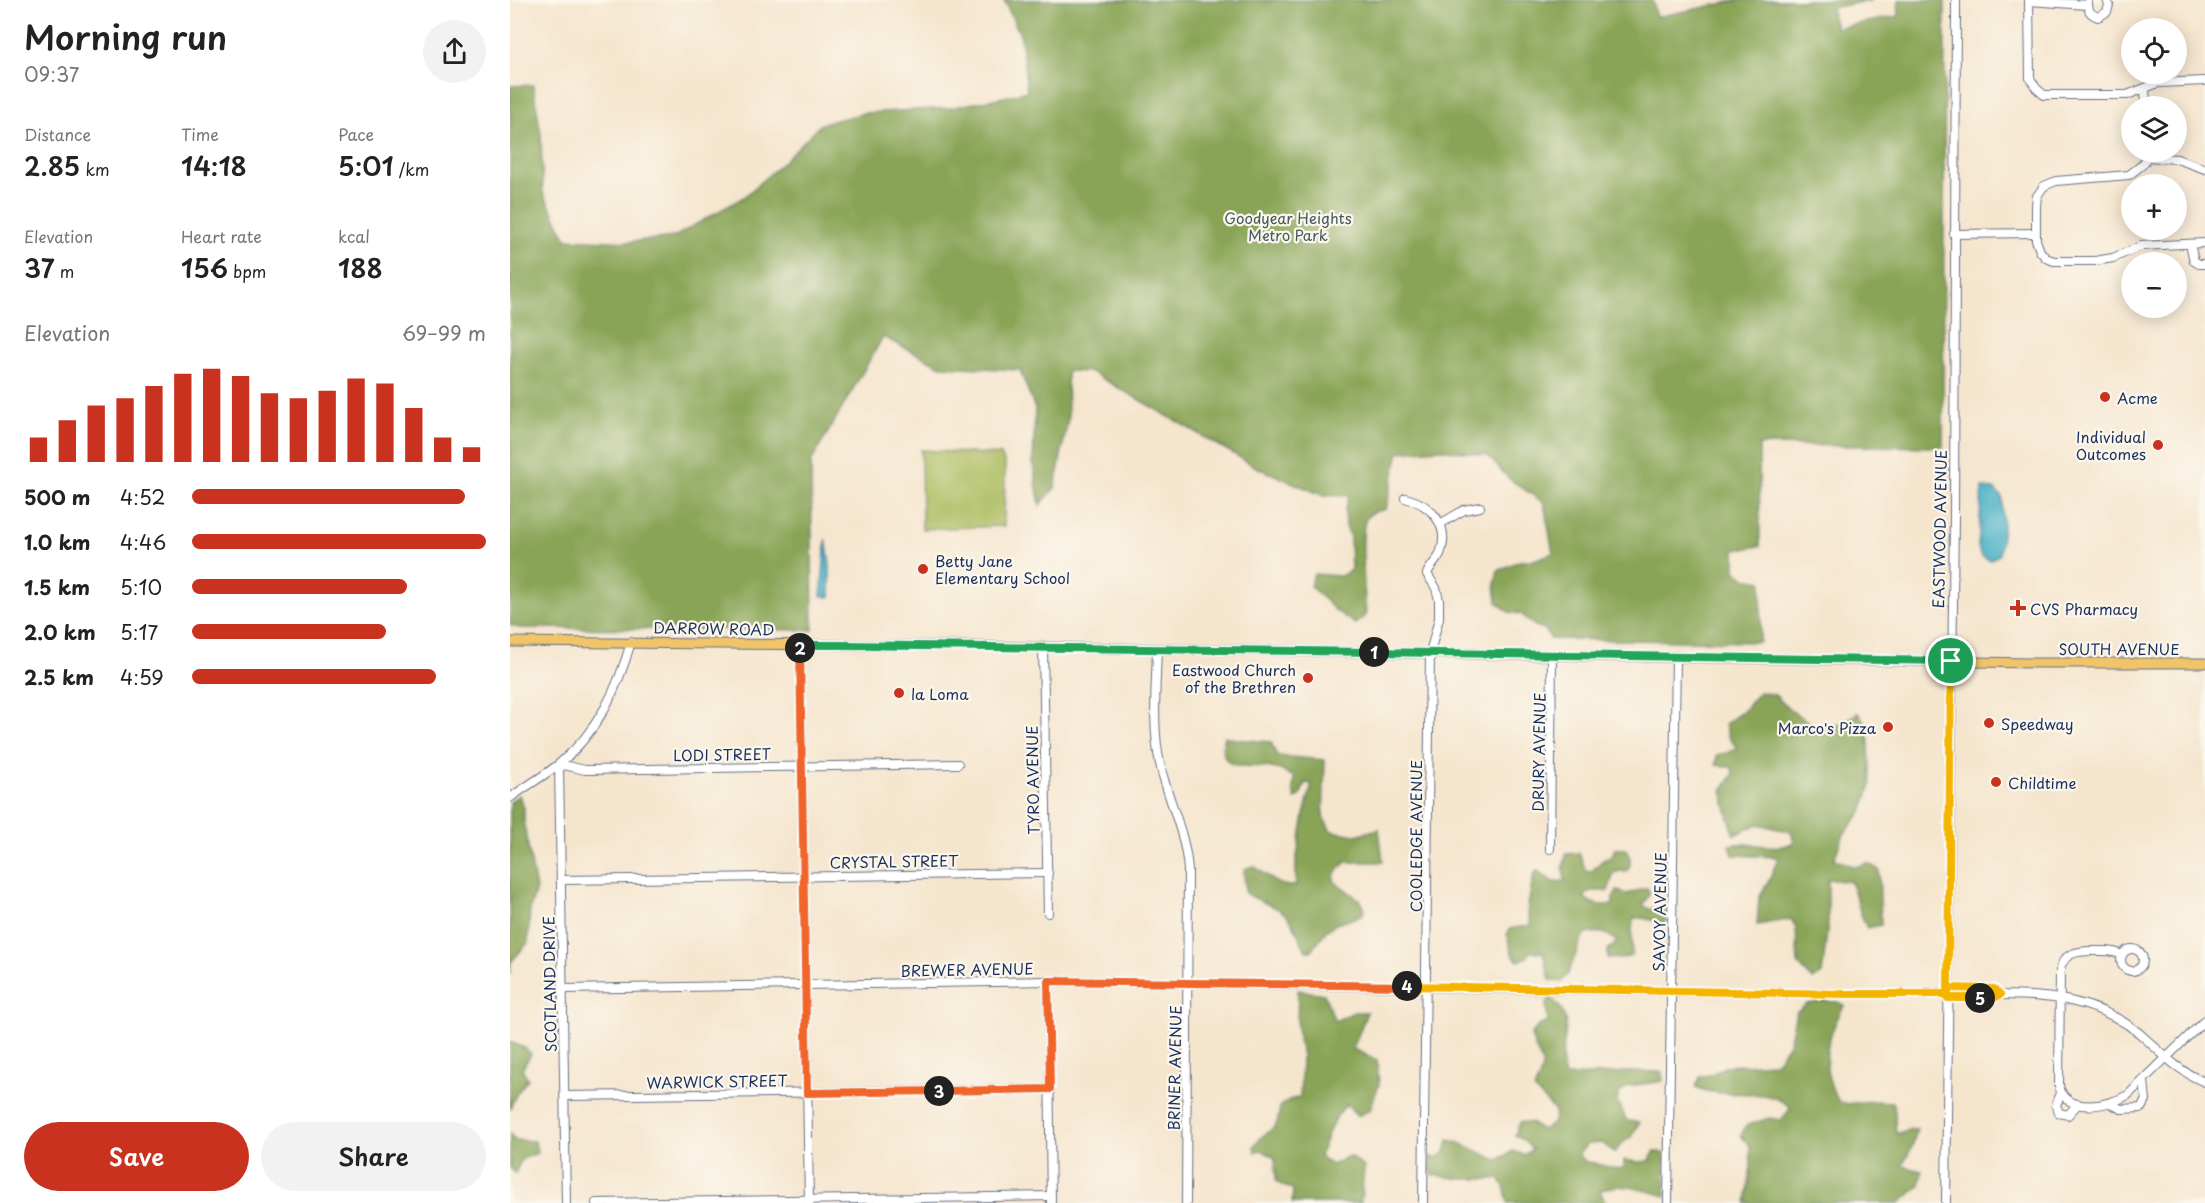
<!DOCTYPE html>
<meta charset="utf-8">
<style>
body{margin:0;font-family:"Playpen Sans",sans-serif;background:#f2f2f2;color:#222;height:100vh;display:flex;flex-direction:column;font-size:22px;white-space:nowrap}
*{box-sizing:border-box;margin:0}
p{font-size:20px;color:#767676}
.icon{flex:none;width:33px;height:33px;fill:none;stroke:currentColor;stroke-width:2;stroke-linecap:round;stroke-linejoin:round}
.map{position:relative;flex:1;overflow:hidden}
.drawer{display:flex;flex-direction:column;background:#fff;width:510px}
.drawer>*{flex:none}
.fabs{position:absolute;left:1611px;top:18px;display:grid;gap:12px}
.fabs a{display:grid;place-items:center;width:66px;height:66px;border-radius:50%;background:#fff;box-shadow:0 3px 15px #0003;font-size:30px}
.pin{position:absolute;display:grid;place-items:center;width:51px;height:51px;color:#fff;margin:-26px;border:3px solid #fff;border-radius:50%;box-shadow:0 2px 6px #0007}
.km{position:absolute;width:30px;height:30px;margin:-15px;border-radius:50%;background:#222;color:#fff;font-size:16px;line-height:30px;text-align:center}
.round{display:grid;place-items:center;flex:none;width:63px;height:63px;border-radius:32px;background:#f2f2f2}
.head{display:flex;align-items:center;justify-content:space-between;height:102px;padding:0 24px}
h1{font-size:33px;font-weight:600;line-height:45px}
.stats{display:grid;grid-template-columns:repeat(3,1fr);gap:9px;height:102px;padding:6px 24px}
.stats div{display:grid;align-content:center}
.stats b{font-size:26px;font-weight:600}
.stats small{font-size:16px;font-weight:400}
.stats p{font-size:16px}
.chart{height:168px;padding:12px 24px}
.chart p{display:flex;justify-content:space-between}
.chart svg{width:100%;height:108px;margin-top:6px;stroke:#c8321e;stroke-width:6}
.button{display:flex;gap:12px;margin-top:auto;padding:12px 24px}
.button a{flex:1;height:69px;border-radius:36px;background:#c8321e;color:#fff;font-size:24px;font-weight:600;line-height:69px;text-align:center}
.button a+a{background:#f2f2f2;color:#222}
ul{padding:0 24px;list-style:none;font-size:20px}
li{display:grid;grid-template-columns:96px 72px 1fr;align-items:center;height:45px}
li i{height:15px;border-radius:8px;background:#c8321e}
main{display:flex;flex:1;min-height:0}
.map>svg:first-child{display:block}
</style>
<main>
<section class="drawer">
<div class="head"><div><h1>Morning run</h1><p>09:37</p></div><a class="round"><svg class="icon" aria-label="share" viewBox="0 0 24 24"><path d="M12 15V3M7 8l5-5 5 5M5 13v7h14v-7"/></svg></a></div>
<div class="stats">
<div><p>Distance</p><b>2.85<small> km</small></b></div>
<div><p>Time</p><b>14:18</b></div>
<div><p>Pace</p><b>5:01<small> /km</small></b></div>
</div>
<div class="stats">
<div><p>Elevation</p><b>37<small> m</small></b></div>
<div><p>Heart rate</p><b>156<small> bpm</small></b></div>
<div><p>kcal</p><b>188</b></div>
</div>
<div class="chart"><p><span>Elevation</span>69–99 m</p>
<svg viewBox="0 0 160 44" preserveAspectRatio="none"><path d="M5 44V34M15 44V27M25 44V21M35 44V18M45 44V13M55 44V8M65 44V6M75 44V9M85 44V16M95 44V18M105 44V15M115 44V10M125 44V12M135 44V22M145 44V34M155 44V38"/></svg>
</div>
<ul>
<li><b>500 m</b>4:52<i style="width:93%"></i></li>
<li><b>1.0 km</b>4:46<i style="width:100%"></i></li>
<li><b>1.5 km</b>5:10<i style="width:73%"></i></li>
<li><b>2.0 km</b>5:17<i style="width:66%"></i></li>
<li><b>2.5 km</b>4:59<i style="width:83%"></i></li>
</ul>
<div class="button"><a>Save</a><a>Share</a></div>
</section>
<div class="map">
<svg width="1695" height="1203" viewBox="0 0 1695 1203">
<rect width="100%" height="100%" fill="#fbf7ec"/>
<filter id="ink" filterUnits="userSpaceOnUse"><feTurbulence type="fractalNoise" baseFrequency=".0167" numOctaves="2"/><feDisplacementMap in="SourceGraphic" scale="12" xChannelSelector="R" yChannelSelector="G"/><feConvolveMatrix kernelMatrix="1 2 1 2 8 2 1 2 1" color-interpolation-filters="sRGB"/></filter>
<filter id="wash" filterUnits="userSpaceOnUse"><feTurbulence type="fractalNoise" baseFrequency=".008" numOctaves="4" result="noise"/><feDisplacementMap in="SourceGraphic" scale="24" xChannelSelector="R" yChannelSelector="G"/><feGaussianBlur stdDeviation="1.35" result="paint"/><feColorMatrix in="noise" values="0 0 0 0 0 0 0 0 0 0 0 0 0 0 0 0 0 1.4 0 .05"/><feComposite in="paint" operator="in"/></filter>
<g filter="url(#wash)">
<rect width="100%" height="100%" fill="#f5e5cd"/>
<path fill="#acbc5f" stroke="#64765e" stroke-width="1.5" d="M411 450 491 455 495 464 494 526 412 529Z"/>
<g fill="#89a456" stroke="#526a5a" stroke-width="1.5">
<path d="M494 0H1143L1146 17 1230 0H1363L1321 8 1326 28 1389 16 1388 0H1435L1433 447 1249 445 1250 546 1225 550V570L1237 579 1252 581 1250 642 1041 639 1035 629 1025 626 1011 614 999 612 987 602 985 584 988 571 1009 561 1024 560 1043 553 1034 503 998 478 977 455 930 449 889 452 876 509C868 511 860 511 856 519 849 531 855 598 856 615L845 624 826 611 800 586 804 574 831 576 841 570 840 538 836 526 835 510 839 496 812 495 748 468 581 372 557 371 558 419 545 488 530 505 523 464 525 409 510 370 431 366 373 337 301 462 303 630 9 628 0 625V86L23 85 31 134 33 193 57 239 119 242 164 237 234 197 270 165 311 124 354 113 439 108 499 96 517 91 511 37Z"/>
<path d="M1249 692 1265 695 1279 709 1309 729 1331 723 1348 713 1358 727 1361 785 1352 812 1334 834 1324 859 1345 867 1358 863 1369 870 1371 925 1357 928C1349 914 1347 897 1341 882L1318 879V923L1312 974 1303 980 1288 964 1286 928 1281 919 1247 925 1249 898 1260 879 1268 857 1223 855 1220 845C1242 840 1265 853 1284 842L1281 832 1248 824 1225 835 1219 819 1212 790 1223 775 1222 767 1206 765 1207 755 1217 753 1227 748 1218 736 1215 724 1234 710Z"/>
<path d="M715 736 725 739 761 742 767 756 815 760 813 817 821 831 846 835 869 829 873 862H836L825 873 824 881 850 900 855 908 852 916 826 924 816 931 801 951H796C788 937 785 920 770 910 759 903 745 901 735 892L734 869 743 866C758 874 768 890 786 885V862L794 815 802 784 795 783 790 796 785 799 783 789 784 777C778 774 772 770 766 769 742 762 704 777 715 736Z"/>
<path d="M9 795 14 808V825L26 889 20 909 18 943 1 962 0 974V802Z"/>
<path d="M1111 848 1117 850C1121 859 1122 864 1116 872L1110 871 1104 873 1098 891H1080L1074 897C1082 906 1093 905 1103 905V898L1107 891 1117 894 1137 888 1140 893 1133 905 1139 909H1152L1159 916 1154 923C1143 922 1136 916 1124 918 1120 929 1124 943 1121 956L1111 959 1098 958V950L1107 942C1097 931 1086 930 1073 936L1058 974 1051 982 1040 980 1033 952H1019L1018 957 1008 961 1003 956 997 935 1000 929 1021 925 1017 911 1024 873 1028 871 1043 882 1055 881 1053 869 1056 854 1069 853 1076 871 1081 872 1093 860 1101 857 1105 849Z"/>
<path d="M788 990 814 994 825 1021 844 1012H857L843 1049 867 1060 869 1084 860 1110 847 1116 837 1104C822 1119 816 1137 810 1157L822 1165 839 1156 854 1167 851 1203H782L783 1189 773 1186 766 1181 765 1158 752 1150 745 1152 744 1146C758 1124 767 1139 770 1106L779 1100 790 1097 792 1057 787 1027Z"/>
<path d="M1040 997C1072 1023 1044 1044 1055 1076 1087 1076 1120 1069 1152 1072L1153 1081 1119 1086 1109 1093 1107 1101 1117 1121 1130 1122 1121 1137 1110 1145 1105 1153 1092 1143 1078 1144 1068 1154 1076 1162C1089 1162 1102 1171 1114 1168V1160L1129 1162 1139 1161 1145 1151 1155 1154 1156 1196C1136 1191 1110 1180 1090 1191L1096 1203H998L994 1186 989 1179H952L923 1175 919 1167 920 1156 926 1158 934 1154 939 1140C957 1144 971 1154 988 1160L1003 1151 1014 1155 1022 1149 1014 1141 1005 1135 1010 1122 1021 1123 1033 1130 1044 1122 1045 1111 1024 1089C1040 1057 1029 1066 1021 1035L1028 1026 1038 1022 1036 1005Z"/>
<path d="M1313 1001 1328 1002 1334 1006C1316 1038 1308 1068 1329 1102L1337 1104 1362 1101 1382 1102C1389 1118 1382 1122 1387 1134L1397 1130 1407 1129 1402 1147 1392 1166 1412 1171 1410 1185 1390 1203H1236L1241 1166 1240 1146 1231 1136 1235 1126 1259 1118 1271 1120 1281 1108C1257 1084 1214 1101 1186 1087L1190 1077 1203 1074 1216 1066 1265 1063 1279 1044 1286 1013 1297 1004Z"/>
<path d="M0 1042 15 1048 21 1054 12 1069 18 1079 7 1093 0 1109Z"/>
<path d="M0 1134 5 1140 25 1141 27 1153 12 1159 5 1173 0 1168Z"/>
</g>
<g fill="#45afc4" stroke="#306f91" stroke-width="1.5">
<path d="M1472 488 1484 489 1492 497 1493 528 1489 555 1479 560 1472 556 1468 547Z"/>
<path d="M316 539 320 564V597L311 596Z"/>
</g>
</g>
<g filter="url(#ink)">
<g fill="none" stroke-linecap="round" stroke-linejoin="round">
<g stroke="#676f85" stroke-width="10">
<g id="minor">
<path d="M1519 0 1520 78 1526 88 1534 95H1617L1648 83 1695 81"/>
<path d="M1519 1 1578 5"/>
<path d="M1578 3C1578 11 1580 14 1588 17L1597 12 1599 5 1597 0"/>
<path d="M1635 89 1636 106"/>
<path d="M1637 152 1635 161 1632 165 1619 175 1546 181 1534 186 1527 196 1526 206V240L1530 251 1536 258 1544 261H1585L1603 258 1631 246 1695 243"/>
<path d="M1637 157 1667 159 1695 169"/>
<path d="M1444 234 1526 233"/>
<path d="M1680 244 1684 261 1689 264H1695"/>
<path d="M895 498C921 504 941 526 930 554 927 561 920 566 917 574L926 588 929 600V618L920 653 913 1203"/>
<path d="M930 524 954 510 970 507"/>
<path d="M290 645 299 1203"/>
<path d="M533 647 538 913"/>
<path d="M647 649C646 687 642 727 650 764 658 801 675 830 678 870L676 1203"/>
<path d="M0 798C16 786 34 776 49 764 88 732 108 688 121 642"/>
<path d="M1040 849 1042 655"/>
<path d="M51 880 538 873"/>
<circle cx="1622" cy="960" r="11"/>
<path d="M1612 955C1602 950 1593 951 1583 951 1566 951 1552 953 1550 972L1549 1086C1556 1115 1599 1106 1618 1095L1695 1020"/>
<path d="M538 981 541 1203"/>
<path d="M1438 988 1483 989 1490 995C1540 995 1588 1000 1629 1033 1650 1051 1668 1072 1695 1082"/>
<path d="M53 989 538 981 1336 994H1438"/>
<path d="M1438 998H1484L1490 995"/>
<path d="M1551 1093 1546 1105 1549 1113 1558 1115 1568 1104"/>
<path d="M55 1096 540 1089"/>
<path d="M1600 1103 1611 1109 1631 1108 1636 1100 1634 1081"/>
<path d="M56 1203 49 764 75 770 448 764"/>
<path d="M86 1203 541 1196"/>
<path d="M1158 1203 1166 656"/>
<path d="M1436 1203 1444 517 1446 0"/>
</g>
</g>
<g stroke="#676f85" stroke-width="11">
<path id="major" d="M0 642 533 647 1523 663H1695"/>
</g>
<use href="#minor" stroke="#fff" stroke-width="8"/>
<use href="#major" stroke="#f0c469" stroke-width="9"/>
</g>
</g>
<g fill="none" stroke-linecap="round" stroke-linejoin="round" filter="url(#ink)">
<g stroke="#fff" stroke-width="12">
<path id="split-1" d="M864 652 1441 661"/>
</g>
<g stroke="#fff" stroke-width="12">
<path id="split-2" d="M290 648V645H335L864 652"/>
</g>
<g stroke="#fff" stroke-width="12">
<path id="split-3" d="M290 648 297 1093 429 1091"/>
</g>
<g stroke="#fff" stroke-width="12">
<path id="split-4" d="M429 1091 540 1089 538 981 897 986"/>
</g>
<g stroke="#fff" stroke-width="12">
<path id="split-5" d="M897 986 1336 994H1438V998H1470"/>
</g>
<g stroke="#fff" stroke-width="12">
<path id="split-6" d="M1441 661 1438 988 1484 989 1490 995 1484 998H1470"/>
</g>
<use href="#split-1" stroke="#22a559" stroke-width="8"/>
<use href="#split-2" stroke="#22a559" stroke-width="8"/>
<use href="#split-3" stroke="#f0652b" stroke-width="8"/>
<use href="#split-4" stroke="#f0652b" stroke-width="8"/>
<use href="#split-5" stroke="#f5b400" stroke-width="8"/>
<use href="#split-6" stroke="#f5b400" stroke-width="8"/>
</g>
<g fill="#c8321e" stroke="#fbf7ec" stroke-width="2">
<circle cx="1595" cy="397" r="6"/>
<circle cx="1648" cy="445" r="6"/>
<circle cx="413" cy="569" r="6"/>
<path d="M1505 599h6v6h6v6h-6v6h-6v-6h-6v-6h6z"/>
<circle cx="798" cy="678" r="6"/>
<circle cx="389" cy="693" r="6"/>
<circle cx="1479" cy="723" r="6"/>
<circle cx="1378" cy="727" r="6"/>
<circle cx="1486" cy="782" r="6"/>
</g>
<g text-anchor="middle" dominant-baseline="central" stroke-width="4.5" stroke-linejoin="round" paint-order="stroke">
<g font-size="15" fill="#46595e" stroke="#fbf7ec">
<text x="778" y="217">Goodyear Heights<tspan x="778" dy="17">Metro Park</tspan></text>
</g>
<g font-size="15" fill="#1b2f5e" stroke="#fbf7ec" text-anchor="start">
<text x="1607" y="397">Acme</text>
<text x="1636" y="436" text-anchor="end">Individual<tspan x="1636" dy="17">Outcomes</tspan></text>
<text x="425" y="560">Betty Jane<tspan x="425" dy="17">Elementary School</tspan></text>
<text x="1520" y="608">CVS Pharmacy</text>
<text x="786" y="669" text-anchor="end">Eastwood Church<tspan x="786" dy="17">of the Brethren</tspan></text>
<text x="401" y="693">la Loma</text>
<text x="1491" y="723">Speedway</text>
<text x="1366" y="727" text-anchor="end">Marco's Pizza</text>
<text x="1498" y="782">Childtime</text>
</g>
<g font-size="15" fill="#1b2f5e" stroke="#fbf7ec">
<text transform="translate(1429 529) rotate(-89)">EASTWOOD AVENUE</text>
<text transform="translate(204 628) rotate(1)">DARROW ROAD</text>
<text x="1609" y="648">SOUTH AVENUE</text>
<text transform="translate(1028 752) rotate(-89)">DRURY AVENUE</text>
<text transform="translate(212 754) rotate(-1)">LODI STREET</text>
<text transform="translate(522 780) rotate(-91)">TYRO AVENUE</text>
<text transform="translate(905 836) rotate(-90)">COOLEDGE AVENUE</text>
<text transform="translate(384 861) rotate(-1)">CRYSTAL STREET</text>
<text transform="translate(1149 912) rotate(-89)">SAVOY AVENUE</text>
<text transform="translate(457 969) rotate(-1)">BREWER AVENUE</text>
<text transform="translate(39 984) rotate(-91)">SCOTLAND DRIVE</text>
<text transform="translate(664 1068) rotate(-89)">BRINER AVENUE</text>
<text transform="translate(207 1081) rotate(-1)">WARWICK STREET</text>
</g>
</g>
</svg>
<div class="fabs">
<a><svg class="icon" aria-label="locate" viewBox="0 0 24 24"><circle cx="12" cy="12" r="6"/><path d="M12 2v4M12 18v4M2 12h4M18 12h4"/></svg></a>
<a><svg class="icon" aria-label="layers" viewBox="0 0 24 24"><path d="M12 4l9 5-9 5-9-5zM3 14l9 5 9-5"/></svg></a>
<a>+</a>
<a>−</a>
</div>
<div class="pin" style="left:1441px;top:661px;background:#1e9e55"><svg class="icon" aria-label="arrive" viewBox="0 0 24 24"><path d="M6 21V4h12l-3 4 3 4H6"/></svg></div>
<b class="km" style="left:864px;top:652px">1</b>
<b class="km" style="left:290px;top:648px">2</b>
<b class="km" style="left:429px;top:1091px">3</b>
<b class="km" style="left:897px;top:986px">4</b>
<b class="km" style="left:1470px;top:998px">5</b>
</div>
</main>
